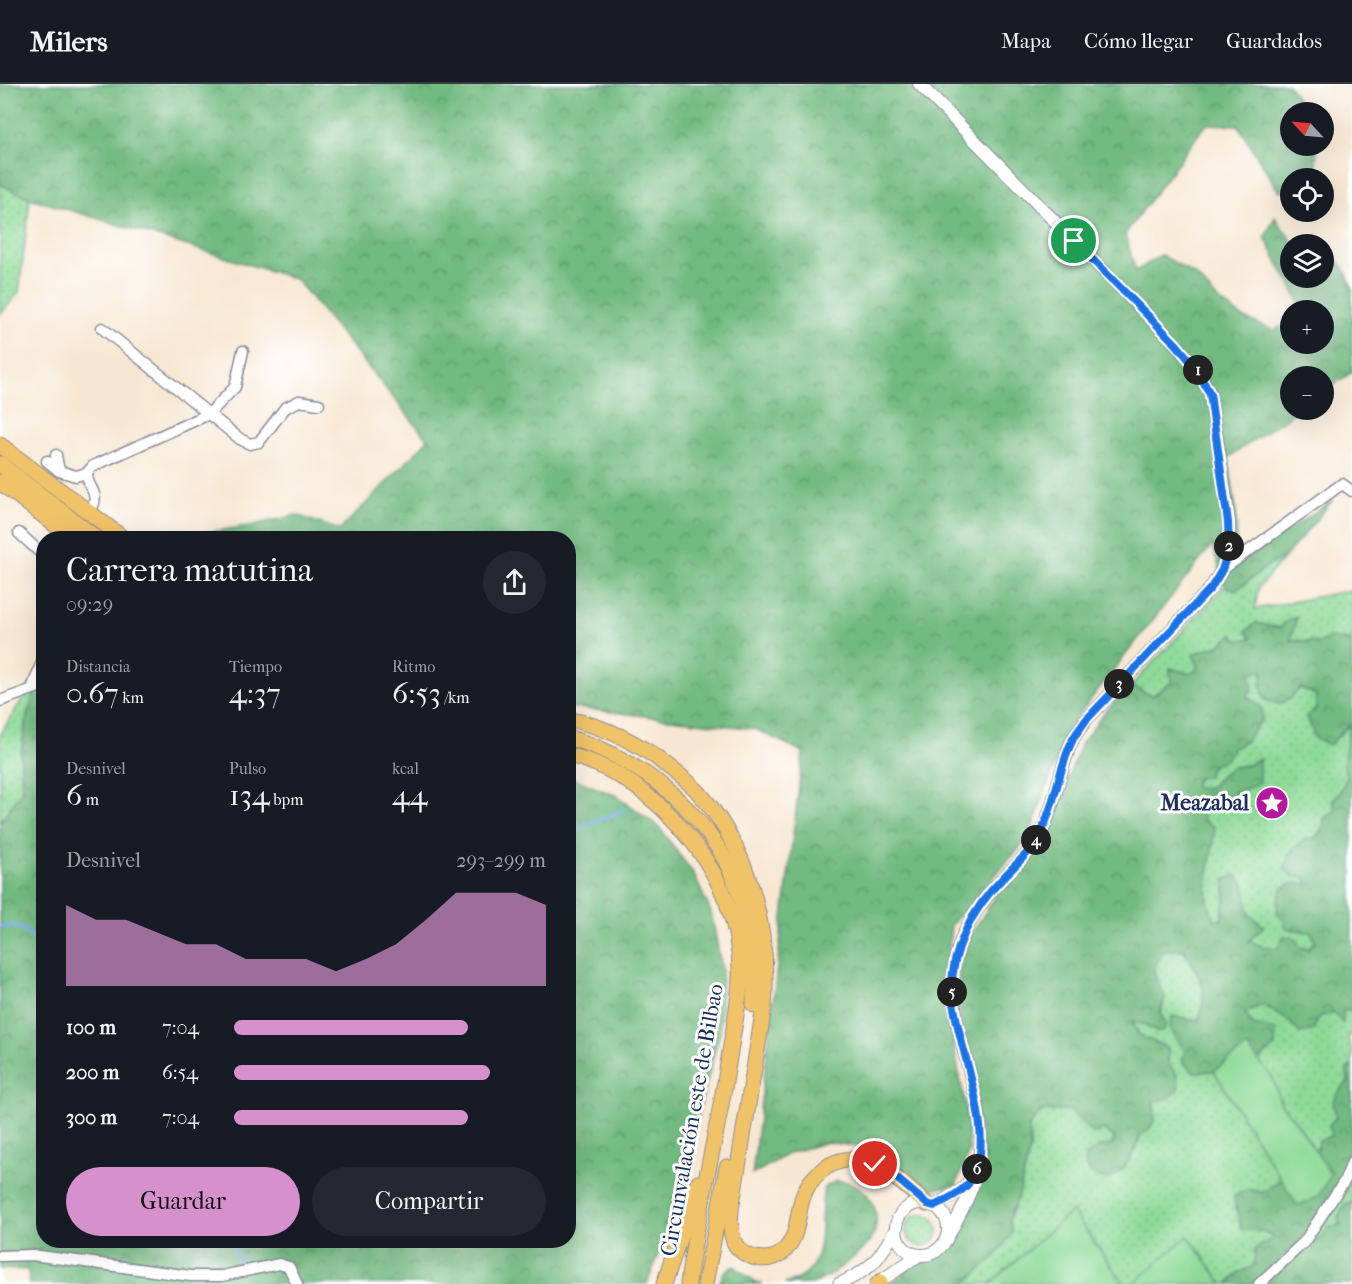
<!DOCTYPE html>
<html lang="es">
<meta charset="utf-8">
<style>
body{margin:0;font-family:"IM FELL French Canon",serif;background:#242831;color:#f1f3f6;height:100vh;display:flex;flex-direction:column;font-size:22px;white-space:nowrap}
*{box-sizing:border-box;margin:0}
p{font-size:20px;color:#9ea1a6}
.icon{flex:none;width:33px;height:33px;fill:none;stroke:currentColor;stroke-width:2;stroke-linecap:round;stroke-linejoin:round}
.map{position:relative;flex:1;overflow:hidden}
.drawer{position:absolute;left:36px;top:447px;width:540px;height:717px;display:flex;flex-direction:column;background:#171b24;border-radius:24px;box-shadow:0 6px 24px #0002}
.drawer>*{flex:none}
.needle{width:39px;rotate:296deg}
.fabs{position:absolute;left:1280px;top:18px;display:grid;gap:12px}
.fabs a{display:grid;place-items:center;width:54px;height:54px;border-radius:50%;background:#171b24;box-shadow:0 6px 24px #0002;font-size:30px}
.pin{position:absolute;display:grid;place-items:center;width:51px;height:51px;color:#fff;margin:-26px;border:3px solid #fff;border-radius:50%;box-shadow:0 2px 6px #0007}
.km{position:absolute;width:30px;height:30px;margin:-15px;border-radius:50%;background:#222;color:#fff;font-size:16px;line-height:30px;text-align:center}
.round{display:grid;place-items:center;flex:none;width:63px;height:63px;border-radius:32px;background:#242831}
.headline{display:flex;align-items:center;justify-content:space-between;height:102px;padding:0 30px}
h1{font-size:33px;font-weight:600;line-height:45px}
.metrics{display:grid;grid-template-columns:repeat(3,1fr);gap:9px;height:102px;padding:6px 30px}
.metrics div{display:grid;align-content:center}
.metrics b{font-size:30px;font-weight:600}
.metrics small{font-size:16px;font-weight:400}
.metrics p{font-size:16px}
.chart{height:168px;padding:12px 30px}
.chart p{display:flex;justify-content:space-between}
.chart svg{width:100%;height:108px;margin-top:6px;fill:#d690ce;opacity:.7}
.primary-button{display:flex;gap:12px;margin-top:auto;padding:12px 30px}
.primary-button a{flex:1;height:69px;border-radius:36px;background:#d690ce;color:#111;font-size:24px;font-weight:600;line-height:69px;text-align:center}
.primary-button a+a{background:#242831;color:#f1f3f6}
ul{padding:0 30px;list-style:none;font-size:20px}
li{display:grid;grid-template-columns:96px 72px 1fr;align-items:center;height:45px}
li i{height:15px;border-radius:8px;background:#d690ce}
header{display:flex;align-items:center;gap:36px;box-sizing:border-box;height:84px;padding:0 30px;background:#171b24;border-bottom:2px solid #363941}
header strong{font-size:28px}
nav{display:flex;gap:33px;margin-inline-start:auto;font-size:21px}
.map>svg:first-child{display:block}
</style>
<header>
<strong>Milers</strong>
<nav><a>Mapa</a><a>Cómo llegar</a><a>Guardados</a></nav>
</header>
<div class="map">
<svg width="1352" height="1200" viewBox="0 0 1352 1200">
<defs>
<pattern id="grass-dots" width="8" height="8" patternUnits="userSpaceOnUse" patternTransform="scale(1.5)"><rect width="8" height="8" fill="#8eda98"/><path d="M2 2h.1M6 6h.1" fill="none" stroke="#7abb85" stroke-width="1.8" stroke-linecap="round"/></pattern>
<pattern id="forest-crowns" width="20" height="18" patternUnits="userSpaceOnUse" patternTransform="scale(1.5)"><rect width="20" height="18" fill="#72ba80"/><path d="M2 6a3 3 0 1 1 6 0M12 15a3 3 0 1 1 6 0" fill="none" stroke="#5d986c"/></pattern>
</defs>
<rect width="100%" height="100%" fill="#fff"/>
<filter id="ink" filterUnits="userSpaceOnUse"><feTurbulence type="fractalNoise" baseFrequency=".0167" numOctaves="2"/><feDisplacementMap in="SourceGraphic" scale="12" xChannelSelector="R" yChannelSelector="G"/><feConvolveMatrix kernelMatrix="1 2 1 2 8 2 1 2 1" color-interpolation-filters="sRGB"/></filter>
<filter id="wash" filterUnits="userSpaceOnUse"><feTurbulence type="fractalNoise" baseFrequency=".008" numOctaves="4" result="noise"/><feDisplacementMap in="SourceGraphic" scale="24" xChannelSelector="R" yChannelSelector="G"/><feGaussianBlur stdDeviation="1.35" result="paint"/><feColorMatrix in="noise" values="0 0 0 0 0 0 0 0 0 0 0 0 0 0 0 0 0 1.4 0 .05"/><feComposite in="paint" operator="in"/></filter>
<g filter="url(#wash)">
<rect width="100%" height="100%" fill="#f7e7d2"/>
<g fill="url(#grass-dots)" stroke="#54847b" stroke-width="1.5">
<path d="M0 100 30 114 19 208 0 231Z"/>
<path d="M1284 474 1258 504 1255 525 1352 506V557L1344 555 1320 559 1289 556 1296 534 1288 536 1280 544 1256 539 1251 554 1240 557 1233 551 1219 561 1193 570 1199 583 1191 590 1171 599 1151 612 1131 602 1225 502 1235 506C1252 497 1265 479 1284 474Z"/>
<path d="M43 581 27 632 21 671 22 707 0 738V651Z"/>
<path d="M1264 586 1261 603 1266 616 1279 620 1290 615 1300 604 1316 611V625L1330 661 1349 641C1349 660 1340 675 1347 694L1340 708 1333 716 1335 727 1315 754 1306 755 1308 801 1300 847H1311L1315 857 1307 865 1299 863 1283 852 1279 864 1264 863 1248 857 1249 830 1244 800 1225 797V818L1221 837 1214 835C1198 802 1214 777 1214 743L1204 737 1200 723 1203 714 1214 710 1226 713 1240 706 1259 675 1248 681 1233 683 1222 690 1212 702 1199 705 1194 701 1198 693 1212 682 1226 675 1233 664 1246 657 1247 612 1250 590Z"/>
<path d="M1164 866H1184C1201 893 1209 903 1199 936H1189L1173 932 1184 966 1183 978 1195 988 1214 987 1281 1095 1263 1109 1249 1105 1235 1123 1240 1134 1241 1145 1263 1147 1275 1153 1254 1182 1237 1190 1228 1200H1223L1188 1152 1133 1200H1124L1072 1127 990 1200H964L979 1187 1009 1135 1018 1114 1030 1064 1029 1042 1041 1027 1070 1026 1092 1049 1105 1047 1115 1053 1111 1062 1099 1063 1124 1084 1135 1068 1153 1017 1177 991 1168 980V964L1140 952 1131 937 1144 940 1157 948 1165 912C1153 891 1149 888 1164 866Z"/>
<path d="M1263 921 1289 937 1300 949 1319 933 1333 928 1342 938V926L1352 925V947L1348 956 1352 966V982L1347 985 1348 998 1341 1005 1332 1051 1318 1058 1317 1070 1299 1042 1281 1020 1273 994 1258 977 1275 962 1253 942 1245 928Z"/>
<path d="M1352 1094V1119L1345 1120 1340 1141 1306 1163 1324 1140Z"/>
<circle cx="922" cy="1146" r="16"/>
</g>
<g fill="url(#forest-crowns)" stroke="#46746f" stroke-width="1.5" fill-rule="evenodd">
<path d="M0 0H1288L1306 28H1290V62H1317L1315 94H1290V109L1278 106 1238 41 1206 40 1125 150 1136 187 1161 171 1196 191 1216 214 1244 234 1273 246 1290 240V260H1323V226H1303C1292 201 1276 178 1265 153L1275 133 1294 160H1290V194H1323V168L1326 166 1344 184 1352 204V288L1323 308V292H1290V326H1298L1228 374 1236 424 1237 461 1231 486 1333 416 1284 474C1265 479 1252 497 1235 506L1225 502 1212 461 1068 644 1029 753 951 841 944 911 967 1030 969 1067 956 1101 934 1105 912 1095 894 1077 869 1065 828 1058 789 1069 752 1091 803 668 755 645 569 623 568 454H303L291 450 273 454H168L250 442 296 431 340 446 428 356 296 195 30 114 0 100Z"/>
<path d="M1297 533 1290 556 1319 559 1329 554 1352 557V925L1343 926V939L1333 928 1319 933 1313 946 1300 949 1289 937 1263 921 1245 928 1253 941 1276 946 1275 962 1258 977 1247 963 1214 987 1195 988 1183 978 1184 965 1170 945 1172 932 1189 936H1199C1209 903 1201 893 1184 866H1164C1149 888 1153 891 1165 912L1160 930 1166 939 1164 947 1157 948 1144 940 1132 938 1140 952 1168 964V980L1177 991 1179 1006 1166 1015 1153 1017C1157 1035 1156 1041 1140 1052 1135 1068 1120 1102 1098 1093 1094 1091 1089 1086 1086 1084L1085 1073 1099 1063 1111 1062 1115 1053 1105 1047 1092 1049 1070 1026 1041 1027 1029 1042 1030 1064 1018 1114 1009 1135 1012 1149 996 1172 964 1200H890L918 1179 928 1177 939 1171 949 1162 978 1105 984 1075 958 920 960 879 971 850 1001 804 1031 775 1044 755 1081 660 1104 629 1131 602 1152 612 1171 599 1170 584 1191 590 1199 583 1193 570 1219 561 1233 551 1240 557 1251 554 1246 547 1256 539 1280 544 1288 536ZM1263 586 1261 603 1266 616 1279 620 1290 615 1300 604 1316 611V625L1307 632 1315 654 1330 661 1340 649 1349 641C1349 662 1340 673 1347 694L1340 708 1333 716 1335 727 1324 734 1323 745 1315 754C1296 756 1290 768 1284 784L1293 793H1306L1308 800C1282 796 1278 805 1277 830L1285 836V844L1311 848 1315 857 1308 865 1299 863 1297 855 1284 852 1278 864 1264 863 1249 857 1264 842 1249 830 1244 800 1236 791 1225 796V818L1222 837 1214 835C1198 802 1214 777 1214 743L1204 737 1200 723 1204 714 1214 710 1226 713 1259 699V675L1248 681 1233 683 1222 690 1212 702 1199 705 1194 701 1198 694 1207 693 1212 682 1226 675 1233 664 1246 657 1263 634 1261 623 1247 612 1253 604 1250 590Z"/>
<path d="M43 583 44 1156H568L569 696 574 695 617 712 658 742 693 789 711 828 722 885 720 948 667 1149 647 1200H29L28 1186 0 1185V738L22 707 21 671 27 632Z"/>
<path d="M1352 982V1052L1343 1091 1300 1157 1254 1200H1228L1237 1190 1254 1182 1255 1166 1274 1153 1263 1147 1241 1145C1240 1133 1235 1124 1234 1112L1249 1105 1263 1109 1281 1095 1297 1121 1330 1089 1317 1070 1318 1058 1332 1051 1329 1041 1336 1033 1333 1019 1341 1005 1348 998 1347 985Z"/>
<path d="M837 1097C866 1096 887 1130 871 1155 863 1168 826 1196 812 1200 804 1200 793 1200 784 1200 832 1190 817 1138 824 1103Z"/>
<path d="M1352 1119V1200H1265L1306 1163 1323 1153 1329 1142 1340 1141 1338 1133 1345 1120Z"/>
<path d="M734 1182 756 1199 763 1200H719L724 1188Z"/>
</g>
<g fill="#8eda98" stroke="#54847b" stroke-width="1.5">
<path d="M1247 963 1273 994 1281 1020 1299 1042 1330 1089C1324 1109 1317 1116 1297 1121L1214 987Z"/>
<path d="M1072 1127 1124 1200H990Z"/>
<path d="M1188 1152 1223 1200H1133Z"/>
</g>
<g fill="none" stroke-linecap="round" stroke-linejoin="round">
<g stroke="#76ace4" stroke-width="4">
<path d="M568 746 590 740 624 726"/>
<path d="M0 843 17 842 37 855H44"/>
<path d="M230 1156 240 1178H243"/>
</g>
</g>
</g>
<g filter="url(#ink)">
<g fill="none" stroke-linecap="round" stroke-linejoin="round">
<g stroke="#898b98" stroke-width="13">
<g id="minor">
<path d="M102 244 240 355 250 360 259 358 285 324 299 317 319 320"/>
<path d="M56 371 59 387 76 392 87 389"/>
<path d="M47 377 59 387"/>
<path d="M90 429C102 406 87 407 87 389L93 382 209 330 235 303 243 267"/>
<path d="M19 449 44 472"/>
<path d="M1222 486 1342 400 1352 407"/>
<path d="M32 605 44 572"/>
<path d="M0 617 44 601"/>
<path d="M0 1172 32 1171 191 1192H222L279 1180 289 1183 297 1200"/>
<path d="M1259 1200 1304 1158 1345 1096 1352 1078"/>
</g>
</g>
<g stroke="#898b98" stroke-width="14">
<g id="tertiary">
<path d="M919 0 1176 260 1196 284 1210 310 1222 387 1229 438V464L1222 486 1211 504 1086 636C1082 642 1077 648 1073 655 1059 685 1056 720 1041 749 1031 768 1017 780 1003 794 980 817 957 852 954 885 947 950 990 1013 979 1077 974 1106 960 1130 946 1156"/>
<circle cx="922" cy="1145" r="26"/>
<path d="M934 1122 963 1105 973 1092"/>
<path d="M839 1200C873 1185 879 1175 897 1143"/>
<path d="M876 1200 919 1171"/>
</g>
</g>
<g stroke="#898b98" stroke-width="17">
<g id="primary">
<path d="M0 361 123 454"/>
<path d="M0 380 96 454"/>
<path d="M0 398 72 454"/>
<path d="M568 635C607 643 640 659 670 684 681 692 692 700 701 711 751 770 770 847 764 923L731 1126C730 1137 730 1147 734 1158 743 1176 772 1181 785 1166 800 1150 796 1129 804 1110 808 1099 818 1088 828 1082 867 1060 898 1097 927 1120"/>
<path d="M568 654C597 660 623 675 647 691 729 748 757 824 754 921"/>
<path d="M568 671C609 680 646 707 675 737 719 784 746 844 739 910 736 935 731 960 727 986 716 1057 697 1128 688 1200"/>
<path d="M664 1200 698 1099"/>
<path d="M705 1200 727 1083"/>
<path d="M878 1200 880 1198"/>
</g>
</g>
<use href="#minor" stroke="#fff" stroke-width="10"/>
<use href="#tertiary" stroke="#fff" stroke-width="12"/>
<use href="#primary" stroke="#f1c369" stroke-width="15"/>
</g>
</g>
<g fill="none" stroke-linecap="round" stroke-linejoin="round" filter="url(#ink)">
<g stroke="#fff" stroke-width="12">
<path id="route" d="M875 1080 887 1086 927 1120 934 1122C946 1116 959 1110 968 1100 1003 1058 955 960 952 909 950 867 973 824 1002 795 1016 780 1031 768 1040 750 1056 720 1058 685 1073 655 1077 648 1082 642 1086 636L1211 504 1222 486 1229 464 1228 438 1210 310 1196 284 1176 260 1074 157"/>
</g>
<use href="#route" stroke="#1a73e8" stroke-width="8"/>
</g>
<defs>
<g id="sight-disc" transform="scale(1.725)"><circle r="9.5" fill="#b5179e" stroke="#fff"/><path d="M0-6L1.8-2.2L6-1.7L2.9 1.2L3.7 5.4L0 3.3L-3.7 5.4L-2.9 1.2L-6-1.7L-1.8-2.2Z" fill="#fff"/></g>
</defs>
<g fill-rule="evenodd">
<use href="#sight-disc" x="1272" y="719"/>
</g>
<g text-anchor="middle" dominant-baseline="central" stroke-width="6" stroke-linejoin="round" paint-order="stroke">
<g font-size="22" font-weight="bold" fill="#1b2f5e" stroke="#fff" text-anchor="end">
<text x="1249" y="719">Meazabal</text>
</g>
<g font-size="22" fill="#1b2f5e" stroke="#fff">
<text transform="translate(692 1036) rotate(-80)">Circunvalación este de Bilbao</text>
</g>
</g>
</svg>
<div class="fabs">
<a><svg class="needle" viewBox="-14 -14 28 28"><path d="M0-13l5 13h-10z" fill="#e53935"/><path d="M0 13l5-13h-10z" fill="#9ea1a6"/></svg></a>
<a><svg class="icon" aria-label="locate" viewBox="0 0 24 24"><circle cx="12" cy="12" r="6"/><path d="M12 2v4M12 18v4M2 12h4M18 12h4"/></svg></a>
<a><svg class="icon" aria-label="layers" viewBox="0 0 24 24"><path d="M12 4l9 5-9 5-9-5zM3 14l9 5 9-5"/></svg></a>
<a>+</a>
<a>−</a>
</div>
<div class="pin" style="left:1074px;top:157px;background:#1e9e55"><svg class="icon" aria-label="arrive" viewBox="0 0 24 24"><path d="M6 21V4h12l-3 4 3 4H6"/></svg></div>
<div class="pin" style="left:875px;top:1080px;background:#d93025"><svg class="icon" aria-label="check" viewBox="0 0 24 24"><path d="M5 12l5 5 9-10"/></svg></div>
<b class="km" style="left:1198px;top:286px">1</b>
<b class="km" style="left:1229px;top:462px">2</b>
<b class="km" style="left:1119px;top:600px">3</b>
<b class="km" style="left:1036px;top:756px">4</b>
<b class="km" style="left:952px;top:908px">5</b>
<b class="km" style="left:977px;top:1085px">6</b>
<section class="drawer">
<div class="headline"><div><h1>Carrera matutina</h1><p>09:29</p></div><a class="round"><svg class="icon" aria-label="share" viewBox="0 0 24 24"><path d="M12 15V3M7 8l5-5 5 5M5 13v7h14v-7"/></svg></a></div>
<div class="metrics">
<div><p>Distancia</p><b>0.67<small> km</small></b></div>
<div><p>Tiempo</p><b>4:37</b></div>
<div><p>Ritmo</p><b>6:53<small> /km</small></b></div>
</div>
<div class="metrics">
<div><p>Desnivel</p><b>6<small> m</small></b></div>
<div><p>Pulso</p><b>134<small> bpm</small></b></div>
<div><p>kcal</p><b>44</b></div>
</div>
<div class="chart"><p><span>Desnivel</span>293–299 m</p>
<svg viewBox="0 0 160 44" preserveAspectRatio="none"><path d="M0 44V11L10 17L20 17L30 22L40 27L50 27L60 33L70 33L80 33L90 38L100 33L110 27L120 17L130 6L140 6L150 6L160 11V44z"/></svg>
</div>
<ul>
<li><b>100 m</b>7:04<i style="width:75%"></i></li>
<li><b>200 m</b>6:54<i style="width:82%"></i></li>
<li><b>300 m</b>7:04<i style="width:75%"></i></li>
</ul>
<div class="primary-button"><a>Guardar</a><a>Compartir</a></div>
</section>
</div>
